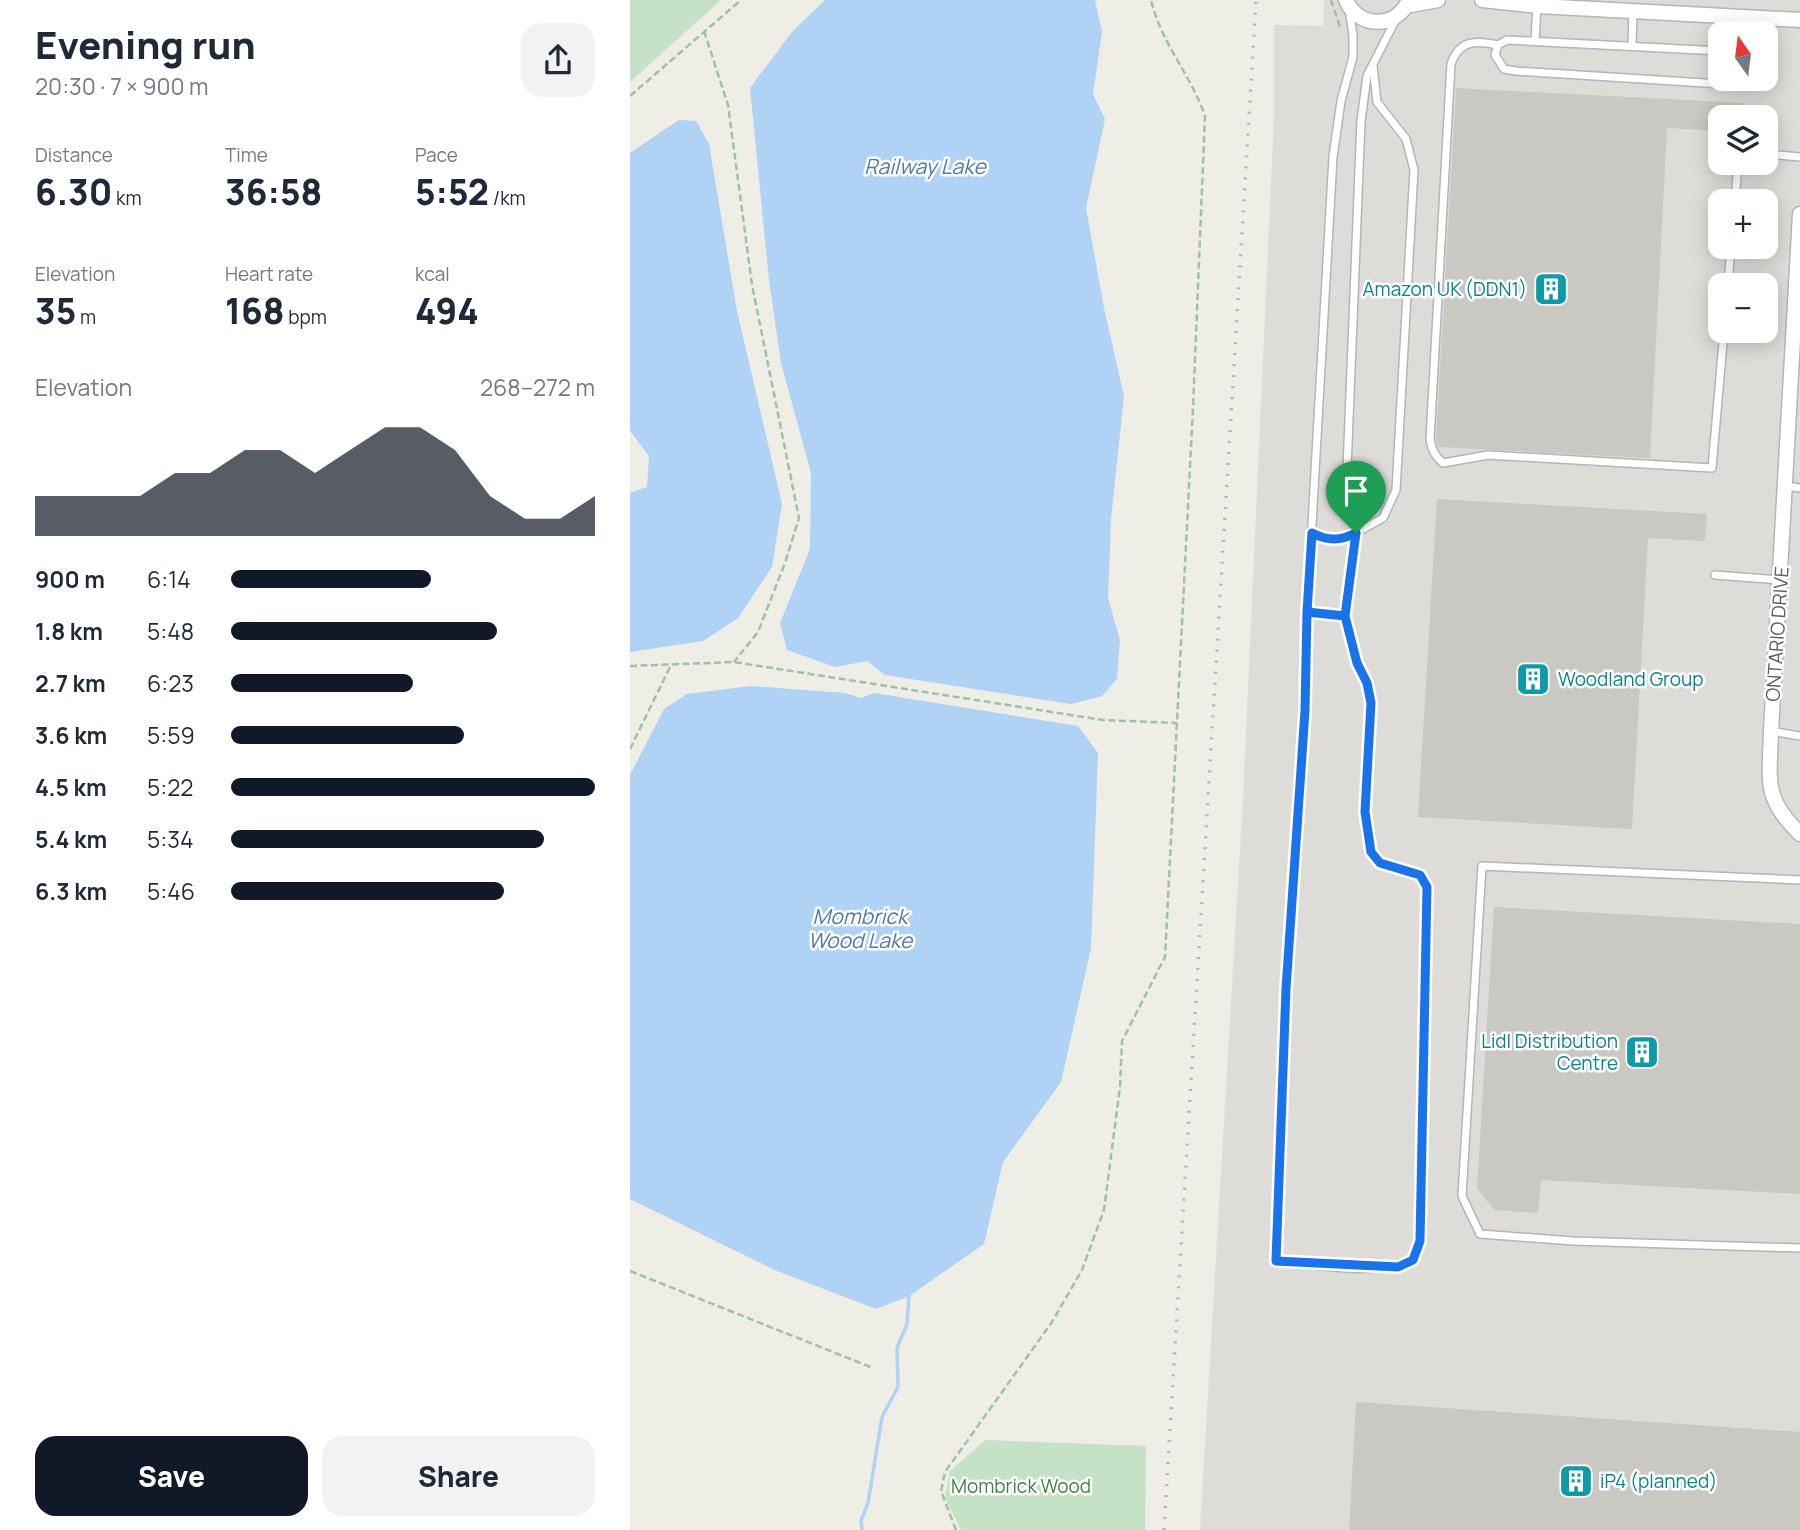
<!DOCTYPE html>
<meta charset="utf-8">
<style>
body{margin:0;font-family:Manrope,sans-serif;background:#f2f2f3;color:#1f2937;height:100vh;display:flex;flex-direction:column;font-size:26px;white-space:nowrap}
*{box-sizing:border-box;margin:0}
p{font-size:23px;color:#747a83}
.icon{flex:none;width:38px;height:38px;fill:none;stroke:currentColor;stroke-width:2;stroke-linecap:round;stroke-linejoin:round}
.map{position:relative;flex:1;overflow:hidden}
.drawer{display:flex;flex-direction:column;background:#fff;width:630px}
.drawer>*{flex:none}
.needle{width:46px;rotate:346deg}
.controls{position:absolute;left:1078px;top:21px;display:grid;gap:14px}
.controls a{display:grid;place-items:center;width:70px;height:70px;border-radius:14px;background:#fff;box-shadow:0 4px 18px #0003;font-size:35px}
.pin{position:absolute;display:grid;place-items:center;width:60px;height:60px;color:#fff;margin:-72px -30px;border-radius:50% 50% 50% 0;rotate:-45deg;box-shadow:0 0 7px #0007}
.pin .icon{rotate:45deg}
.round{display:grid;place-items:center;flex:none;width:74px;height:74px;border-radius:21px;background:#f2f2f3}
.summary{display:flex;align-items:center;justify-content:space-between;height:119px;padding:0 35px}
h1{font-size:38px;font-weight:800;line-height:52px}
.stats{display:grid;grid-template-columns:repeat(3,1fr);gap:10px;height:119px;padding:7px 35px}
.stats div{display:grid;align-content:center}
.stats b{font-size:35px;font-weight:800}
.stats small{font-size:19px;font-weight:400}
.stats p{font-size:19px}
.chart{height:196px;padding:14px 35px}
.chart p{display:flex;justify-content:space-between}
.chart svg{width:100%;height:126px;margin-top:7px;fill:#111827;opacity:.7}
.cta{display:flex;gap:14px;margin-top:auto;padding:14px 35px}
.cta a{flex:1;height:80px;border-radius:21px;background:#111827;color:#fff;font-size:28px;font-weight:800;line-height:80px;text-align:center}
.cta a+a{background:#f2f2f3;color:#1f2937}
ul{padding:0 35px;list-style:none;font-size:23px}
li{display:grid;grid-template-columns:112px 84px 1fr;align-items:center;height:52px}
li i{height:18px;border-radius:9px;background:#111827}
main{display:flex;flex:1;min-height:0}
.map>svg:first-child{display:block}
</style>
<main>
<section class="drawer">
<div class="summary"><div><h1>Evening run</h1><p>20:30 · 7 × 900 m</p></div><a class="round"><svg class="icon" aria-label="share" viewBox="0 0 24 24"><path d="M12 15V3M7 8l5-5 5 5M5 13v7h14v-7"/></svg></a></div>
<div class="stats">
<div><p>Distance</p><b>6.30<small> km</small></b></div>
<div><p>Time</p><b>36:58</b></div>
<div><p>Pace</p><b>5:52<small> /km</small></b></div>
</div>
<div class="stats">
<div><p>Elevation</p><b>35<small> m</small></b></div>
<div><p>Heart rate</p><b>168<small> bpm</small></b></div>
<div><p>kcal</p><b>494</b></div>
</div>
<div class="chart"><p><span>Elevation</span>268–272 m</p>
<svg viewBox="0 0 160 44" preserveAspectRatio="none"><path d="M0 44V30L10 30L20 30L30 30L40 22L50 22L60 14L70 14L80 22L90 14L100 6L110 6L120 14L130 30L140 38L150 38L160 30V44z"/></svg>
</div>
<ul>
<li><b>900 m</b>6:14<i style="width:55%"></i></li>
<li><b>1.8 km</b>5:48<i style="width:73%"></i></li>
<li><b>2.7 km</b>6:23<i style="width:50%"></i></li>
<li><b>3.6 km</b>5:59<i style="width:64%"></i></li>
<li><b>4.5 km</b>5:22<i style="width:100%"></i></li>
<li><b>5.4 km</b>5:34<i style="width:86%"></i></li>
<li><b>6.3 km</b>5:46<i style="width:75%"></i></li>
</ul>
<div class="cta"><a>Save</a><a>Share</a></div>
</section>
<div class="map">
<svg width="1170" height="1530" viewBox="0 0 1170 1530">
<rect width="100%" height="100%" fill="#eeede6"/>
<path fill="#dddcd8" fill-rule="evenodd" d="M694 0H1170V1530H570L613 799 644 116V25L693 26ZM1090 33H1136V79H1090ZM1090 117H1136V163H1090ZM1090 201H1136V247H1090ZM1090 285H1136V331H1090Z"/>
<g fill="#c5e2c7">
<path d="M0 0H91L0 82Z"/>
<path d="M355 1440 516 1446 515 1530H331L315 1498 320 1471Z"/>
</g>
<g fill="#afd2f5">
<path d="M195 0H465L472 32 463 94 475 119 456 208 474 308 494 396 481 519 478 598 490 640 487 679 472 696 441 704 255 675 237 661 205 667 157 650 150 623 180 549 181 473 151 363 139 280 120 88 162 32Z"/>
<path d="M49 120 66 121 79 144 107 311 152 504 142 567 108 618 73 641 0 652V493L17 487 19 456 0 431V153Z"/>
<path d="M121 686 215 693 231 698 244 693 448 726 468 753 461 948 431 1082 373 1162 354 1244 279 1296 246 1309 147 1271 0 1199V775L34 709 57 694Z"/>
</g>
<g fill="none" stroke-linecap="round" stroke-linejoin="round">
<path stroke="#afd2f5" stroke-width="3.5" d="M232 1530 231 1521 238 1503 252 1417 268 1387 267 1348 277 1324 279 1296"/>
</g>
<g fill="#c9c8c2">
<path d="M826 88 1114 103 1113 117H1090V131L1037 128 1020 458 808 447 806 439Z"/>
<path d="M807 499 1077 514 1075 541 1018 538 1002 829 788 817Z"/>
<path d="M864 907 1170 924V1194L911 1180 908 1213 864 1210 847 1188Z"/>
<path d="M726 1402 1170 1432V1530H719Z"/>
</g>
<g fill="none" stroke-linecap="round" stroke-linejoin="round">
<g stroke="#b3b5b9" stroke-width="10">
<g id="service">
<path d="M719 9 723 35V57L711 101 703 157 677 612 668 845 656 989 646 1261C685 1264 748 1277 783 1260L790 1241 797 887 790 875 750 863 741 852 736 832 735 812 741 703 737 683 727 663 715 616 726 533 716 494 731 121 737 76 767 17"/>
<path d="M905 40 907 6"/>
<path d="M868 45C846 40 829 40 821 64L800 439C802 450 804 455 813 463L858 455 1082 468 1094 331"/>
<path d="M1002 46 1003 11"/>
<path d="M1090 51 877 40 868 45 865 55 874 69 886 71 1122 86 1128 84 1131 79"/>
<path d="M1136 154 1170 157"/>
<path d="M1105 201 1108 163"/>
<path d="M1098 285 1101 247"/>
<path d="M1156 486 1170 488"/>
<path d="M682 533 695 540 713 539 726 533 753 518 766 490 784 170 776 139 747 102 743 66"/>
<path d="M1085 575 1151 580"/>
<path d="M677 612 715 616"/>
<path d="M1141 731 1170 736"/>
<path d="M1170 880 852 866 832 1196 850 1234 943 1241 1170 1248"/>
</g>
</g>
<g stroke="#b3b5b9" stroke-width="17">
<g id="minor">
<path d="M716 0C728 29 767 29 779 0"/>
<path d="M852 0 908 6 1170 20"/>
<path d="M776 6 808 0"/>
<path d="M1170 214 1141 731C1140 780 1132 797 1170 834"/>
</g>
</g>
<g stroke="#9ec1aa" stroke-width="2.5" stroke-dasharray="7 3.5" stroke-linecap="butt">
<path d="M701 0 711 30"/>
<path d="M74 31 98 105 122 285 169 518 155 563 128 632 104 662"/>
<path d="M0 96 111 0"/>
<path d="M0 666 104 662 473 720 547 723"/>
<path d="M0 749 41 665"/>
<path d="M0 1271 243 1368"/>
<path d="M326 1530 311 1491 315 1472 422 1322 452 1270 474 1210 490 1087 492 1041 535 957 563 408 575 116C561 75 531 43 521 0"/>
</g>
<use href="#service" stroke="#fff" stroke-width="7"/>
<use href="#minor" stroke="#fff" stroke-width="14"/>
<path stroke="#b5b6b6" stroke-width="3.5" stroke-dasharray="2 9" stroke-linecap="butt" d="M534 1530 626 0"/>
</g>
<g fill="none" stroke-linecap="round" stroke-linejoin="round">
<g stroke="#fff" stroke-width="14">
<path id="route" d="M726 533 715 616 677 612 675 711 656 989 646 1261 768 1267 783 1260 790 1241 797 887 790 875 750 863 741 852 735 812 741 703 737 683 727 663 715 616 677 612 682 533C698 541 710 541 726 533"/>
</g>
<use href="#route" stroke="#1a73e8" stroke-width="9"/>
</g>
<defs>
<g id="building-square" transform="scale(1.75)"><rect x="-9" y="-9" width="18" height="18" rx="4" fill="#0f9aa8" stroke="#fff"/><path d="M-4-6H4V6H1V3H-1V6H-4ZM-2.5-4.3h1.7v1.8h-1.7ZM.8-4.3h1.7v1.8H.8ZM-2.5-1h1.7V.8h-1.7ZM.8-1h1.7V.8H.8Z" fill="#fff"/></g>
</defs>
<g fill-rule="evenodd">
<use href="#building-square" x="921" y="289"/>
<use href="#building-square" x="903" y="679"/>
<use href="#building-square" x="1012" y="1052"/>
<use href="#building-square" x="946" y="1481"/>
</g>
<g text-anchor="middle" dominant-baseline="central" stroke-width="5" stroke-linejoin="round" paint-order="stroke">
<g font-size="19" fill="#0d838f" stroke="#fff" text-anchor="end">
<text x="897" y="289">Amazon UK (DDN1)</text>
<text x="928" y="679" text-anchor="start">Woodland Group</text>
<text x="988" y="1041">Lidl Distribution<tspan x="988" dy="22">Centre</tspan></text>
<text x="970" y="1481" text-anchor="start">iP4 (planned)</text>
</g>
<g font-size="19" fill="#5d6064" stroke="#fff">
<text transform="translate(1147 634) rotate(-86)">ONTARIO DRIVE</text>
</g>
<g font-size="19" fill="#408147" stroke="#fff">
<text x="391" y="1486">Mombrick Wood</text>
</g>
<g font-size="21" font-style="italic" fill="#5178ae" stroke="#fff">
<text x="295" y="166">Railway Lake</text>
<text x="230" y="916">Mombrick<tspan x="230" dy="24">Wood Lake</tspan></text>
</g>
</g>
</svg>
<div class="controls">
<a><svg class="needle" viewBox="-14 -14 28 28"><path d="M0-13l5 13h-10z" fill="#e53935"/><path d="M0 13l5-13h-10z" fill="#747a83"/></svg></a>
<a><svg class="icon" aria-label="layers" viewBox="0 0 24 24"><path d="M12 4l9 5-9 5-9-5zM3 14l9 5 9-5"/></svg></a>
<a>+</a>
<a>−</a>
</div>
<div class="pin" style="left:726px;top:533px;background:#1e9e55"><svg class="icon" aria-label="arrive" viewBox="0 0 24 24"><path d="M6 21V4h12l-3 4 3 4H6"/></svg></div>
</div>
</main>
